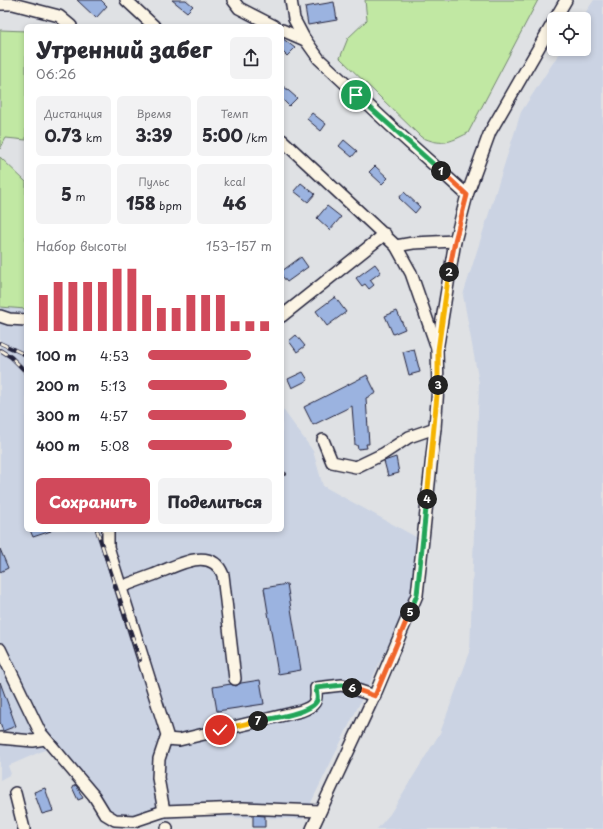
<!DOCTYPE html>
<html lang="ru">
<meta charset="utf-8">
<style>
body{margin:0;font-family:"Playpen Sans",sans-serif;background:#f2f2f3;color:#2b2b33;height:100vh;display:flex;flex-direction:column;font-size:15px;white-space:nowrap}
*{box-sizing:border-box;margin:0}
p{font-size:13px;color:#7c7c81}
.icon{flex:none;width:22px;height:22px;fill:none;stroke:currentColor;stroke-width:2;stroke-linecap:round;stroke-linejoin:round}
.map{position:relative;flex:1;overflow:hidden}
.panel{position:absolute;left:24px;top:24px;width:260px;height:508px;display:flex;flex-direction:column;background:#fff;border-radius:6px;box-shadow:0 2px 6px #0003}
.panel>*{flex:none}
.tools{position:absolute;left:547px;top:12px;display:grid;gap:8px}
.tools a{display:grid;place-items:center;width:44px;height:44px;border-radius:6px;background:#fff;box-shadow:0 2px 6px #0003;font-size:20px}
.pin{position:absolute;display:grid;place-items:center;width:34px;height:34px;color:#fff;margin:-17px;border:2px solid #fff;border-radius:50%;box-shadow:0 1px 4px #0007}
.km{position:absolute;width:20px;height:20px;margin:-10px;border-radius:50%;background:#222;color:#fff;font-size:11px;line-height:20px;text-align:center}
.round{display:grid;place-items:center;flex:none;width:42px;height:42px;border-radius:6px;background:#f2f2f3}
.head{display:flex;align-items:center;justify-content:space-between;height:68px;padding:0 12px}
h1{font-size:22px;font-weight:800;line-height:30px}
.stats{display:grid;grid-template-columns:repeat(3,1fr);gap:6px;height:68px;padding:4px 12px}
.stats div{display:grid;align-content:center;border-radius:6px;background:#f2f2f3;text-align:center}
.stats b{font-size:17px;font-weight:800}
.stats small{font-size:11px;font-weight:400}
.stats p{font-size:11px}
.chart{height:112px;padding:8px 12px}
.chart p{display:flex;justify-content:space-between}
.chart svg{width:100%;height:72px;margin-top:4px;stroke:#d1495b;stroke-width:6}
.primary-button{display:flex;gap:8px;margin-top:auto;padding:8px 12px}
.primary-button a{flex:1;height:46px;border-radius:6px;background:#d1495b;color:#fff;font-size:16px;font-weight:800;line-height:46px;text-align:center}
.primary-button a+a{background:#f2f2f3;color:#2b2b33}
ul{padding:0 12px;list-style:none;font-size:13px}
li{display:grid;grid-template-columns:64px 48px 1fr;align-items:center;height:30px}
li i{height:10px;border-radius:5px;background:#d1495b}
.map>svg:first-child{display:block}
</style>
<div class="map">
<svg width="603" height="829" viewBox="0 0 603 829">
<rect width="100%" height="100%" fill="#dfe1e4"/>
<filter id="ink" filterUnits="userSpaceOnUse"><feTurbulence type="fractalNoise" baseFrequency=".025" numOctaves="2"/><feDisplacementMap in="SourceGraphic" scale="8" xChannelSelector="R" yChannelSelector="G"/><feConvolveMatrix kernelMatrix="1 2 1 2 8 2 1 2 1" color-interpolation-filters="sRGB"/></filter>
<g filter="url(#ink)">
<g fill="#cbd3e3">
<path d="M594 0H603V829H377L390 814 440 733 470 652 479 383 463 295 521 112 562 49H584V19H581Z"/>
<path d="M0 307 26 309V530H282V408L313 451 323 486 416 537 412 584 408 605 303 819 191 816 121 825 47 749 8 766 11 774 0 780Z"/>
</g>
<g fill="#c1e8a3" stroke="#72856f">
<path d="M365 0H538L468 133C448 143 442 146 421 137L340 58 348 38 367 20Z"/>
<path d="M0 30 26 31V140L6 138 0 149Z"/>
<path d="M0 157 26 182V309L0 307Z"/>
</g>
<g fill="#9bb3e0" stroke="#22223b">
<path d="M77 0H101L107 6 96 18Z"/>
<path d="M172 0H186L193 6 187 12Z"/>
<path d="M334 2 337 20 308 25 305 7Z"/>
<path d="M282 38 295 48 287 56 282 51Z"/>
<path d="M282 85 297 98 289 106 282 99Z"/>
<path d="M312 113 326 124 321 131 307 119Z"/>
<path d="M344 140 357 151 352 157 339 146Z"/>
<path d="M375 166 388 178 382 184 369 172Z"/>
<path d="M301 183 315 194 308 202 294 191Z"/>
<path d="M404 192 420 207 415 213 399 198Z"/>
<path d="M327 206 341 217 330 230 317 218Z"/>
<path d="M301 257 308 267 287 282 282 276V271Z"/>
<path d="M375 264 381 272 370 280 374 285 369 289 365 284 362 286 356 278Z"/>
<path d="M335 297 346 312 327 326 316 311Z"/>
<path d="M397 311 405 329 393 334 385 316Z"/>
<path d="M296 335 305 346 297 352 289 341Z"/>
<path d="M414 349 420 372 409 375 403 352Z"/>
<path d="M303 372 308 380 292 388 288 379Z"/>
<path d="M367 375 376 393 366 398 369 444H366L367 448 358 449 357 445H355L352 406 313 425 304 407Z"/>
<path d="M396 457 399 473 388 476 384 461Z"/>
<path d="M30 530H51V531L33 537Z"/>
<path d="M0 549 8 568 0 572Z"/>
<path d="M287 584 301 670 278 674 264 588Z"/>
<path d="M260 680 264 704 217 711 213 687 231 684 236 686 241 683Z"/>
<path d="M0 682 16 726 3 731 0 722Z"/>
<path d="M76 785 83 798 78 800 72 787Z"/>
<path d="M45 788 53 811 42 814 34 792Z"/>
<path d="M253 815 265 816V827H253Z"/>
</g>
<g fill="none" stroke-linecap="round" stroke-linejoin="round">
<g stroke="#22223b" stroke-width="14">
<g id="minor">
<path d="M126 0 154 26"/>
<path d="M233 0 239 8 274 26"/>
<path d="M291 0 294 19 304 38 319 59 395 130 467 195"/>
<path d="M0 4H13L59 16 71 26"/>
<path d="M555 19 566 0"/>
<path d="M282 30 305 40"/>
<path d="M282 140 396 246 411 273 437 348"/>
<path d="M396 246 413 243 455 241"/>
<path d="M0 316 9 319 26 320"/>
<path d="M282 316 385 234"/>
<path d="M323 440 332 462 356 467 383 454 409 437 435 428"/>
<path d="M108 530V547L167 735 159 759 158 778 164 811"/>
<path d="M121 587C131 583 142 579 153 575 174 567 211 544 223 575L235 679"/>
<path d="M0 649 40 732 94 796 105 814 115 820 134 821 164 811 243 808 320 811"/>
<path d="M0 738 33 741 45 739"/>
<path d="M166 739 179 740 301 711C315 706 317 702 316 688L342 685 375 696"/>
<path d="M15 793 24 829"/>
<path d="M167 828V829"/>
<path d="M312 829 376 692 417 595 435 428 438 387 437 350 455 241 467 195 490 132 554 21"/>
</g>
</g>
<use href="#minor" stroke="#fcf5e5" stroke-width="11"/>
<g stroke="#22223b" stroke-width="4">
<g id="rail">
<path d="M0 343 26 355"/>
<path d="M0 350 11 357 26 372"/>
<path d="M282 473 285 474"/>
<path d="M97 530 140 660"/>
</g>
</g>
<use href="#rail" stroke="#fcf5e5" stroke-width="2.5" stroke-dasharray="8" stroke-linecap="butt"/>
</g>
</g>
<g fill="none" stroke-linecap="round" stroke-linejoin="round" filter="url(#ink)">
<g stroke="#fff" stroke-width="8">
<path id="split-1" d="M356 95 441 171"/>
</g>
<g stroke="#fff" stroke-width="8">
<path id="split-2" d="M441 171 467 195 455 241 449 272"/>
</g>
<g stroke="#fff" stroke-width="8">
<path id="split-3" d="M438 385V350L449 272"/>
</g>
<g stroke="#fff" stroke-width="8">
<path id="split-4" d="M427 499 438 385"/>
</g>
<g stroke="#fff" stroke-width="8">
<path id="split-5" d="M410 612 417 595 427 499"/>
</g>
<g stroke="#fff" stroke-width="8">
<path id="split-6" d="M352 688 375 696 410 612"/>
</g>
<g stroke="#fff" stroke-width="8">
<path id="split-7" d="M258 721C270 719 313 713 317 700 318 697 316 691 316 688L342 685 352 688"/>
</g>
<g stroke="#fff" stroke-width="8">
<path id="split-8" d="M220 730 258 721"/>
</g>
<use href="#split-1" stroke="#22a559" stroke-width="5"/>
<use href="#split-2" stroke="#f0652b" stroke-width="5"/>
<use href="#split-3" stroke="#f5b400" stroke-width="5"/>
<use href="#split-4" stroke="#f5b400" stroke-width="5"/>
<use href="#split-5" stroke="#22a559" stroke-width="5"/>
<use href="#split-6" stroke="#f0652b" stroke-width="5"/>
<use href="#split-7" stroke="#22a559" stroke-width="5"/>
<use href="#split-8" stroke="#f5b400" stroke-width="5"/>
</g>
</svg>
<div class="tools">
<a><svg class="icon" aria-label="locate" viewBox="0 0 24 24"><circle cx="12" cy="12" r="6"/><path d="M12 2v4M12 18v4M2 12h4M18 12h4"/></svg></a>
</div>
<div class="pin" style="left:356px;top:95px;background:#1e9e55"><svg class="icon" aria-label="arrive" viewBox="0 0 24 24"><path d="M6 21V4h12l-3 4 3 4H6"/></svg></div>
<div class="pin" style="left:220px;top:730px;background:#d93025"><svg class="icon" aria-label="check" viewBox="0 0 24 24"><path d="M5 12l5 5 9-10"/></svg></div>
<b class="km" style="left:441px;top:171px">1</b>
<b class="km" style="left:449px;top:272px">2</b>
<b class="km" style="left:438px;top:385px">3</b>
<b class="km" style="left:427px;top:499px">4</b>
<b class="km" style="left:410px;top:612px">5</b>
<b class="km" style="left:352px;top:688px">6</b>
<b class="km" style="left:258px;top:721px">7</b>
<section class="panel">
<div class="head"><div><h1>Утренний забег</h1><p>06:26</p></div><a class="round"><svg class="icon" aria-label="share" viewBox="0 0 24 24"><path d="M12 15V3M7 8l5-5 5 5M5 13v7h14v-7"/></svg></a></div>
<div class="stats">
<div><p>Дистанция</p><b>0.73<small> km</small></b></div>
<div><p>Время</p><b>3:39</b></div>
<div><p>Темп</p><b>5:00<small> /km</small></b></div>
</div>
<div class="stats">
<div><b>5<small> m</small></b></div>
<div><p>Пульс</p><b>158<small> bpm</small></b></div>
<div><p>kcal</p><b>46</b></div>
</div>
<div class="chart"><p><span>Набор высоты</span>153–157 m</p>
<svg viewBox="0 0 160 44" preserveAspectRatio="none"><path d="M5 44V22M15 44V14M25 44V14M35 44V14M45 44V14M55 44V6M65 44V6M75 44V22M85 44V30M95 44V30M105 44V22M115 44V22M125 44V22M135 44V38M145 44V38M155 44V38"/></svg>
</div>
<ul>
<li><b>100 m</b>4:53<i style="width:83%"></i></li>
<li><b>200 m</b>5:13<i style="width:64%"></i></li>
<li><b>300 m</b>4:57<i style="width:79%"></i></li>
<li><b>400 m</b>5:08<i style="width:68%"></i></li>
</ul>
<div class="primary-button"><a>Сохранить</a><a>Поделиться</a></div>
</section>
</div>
